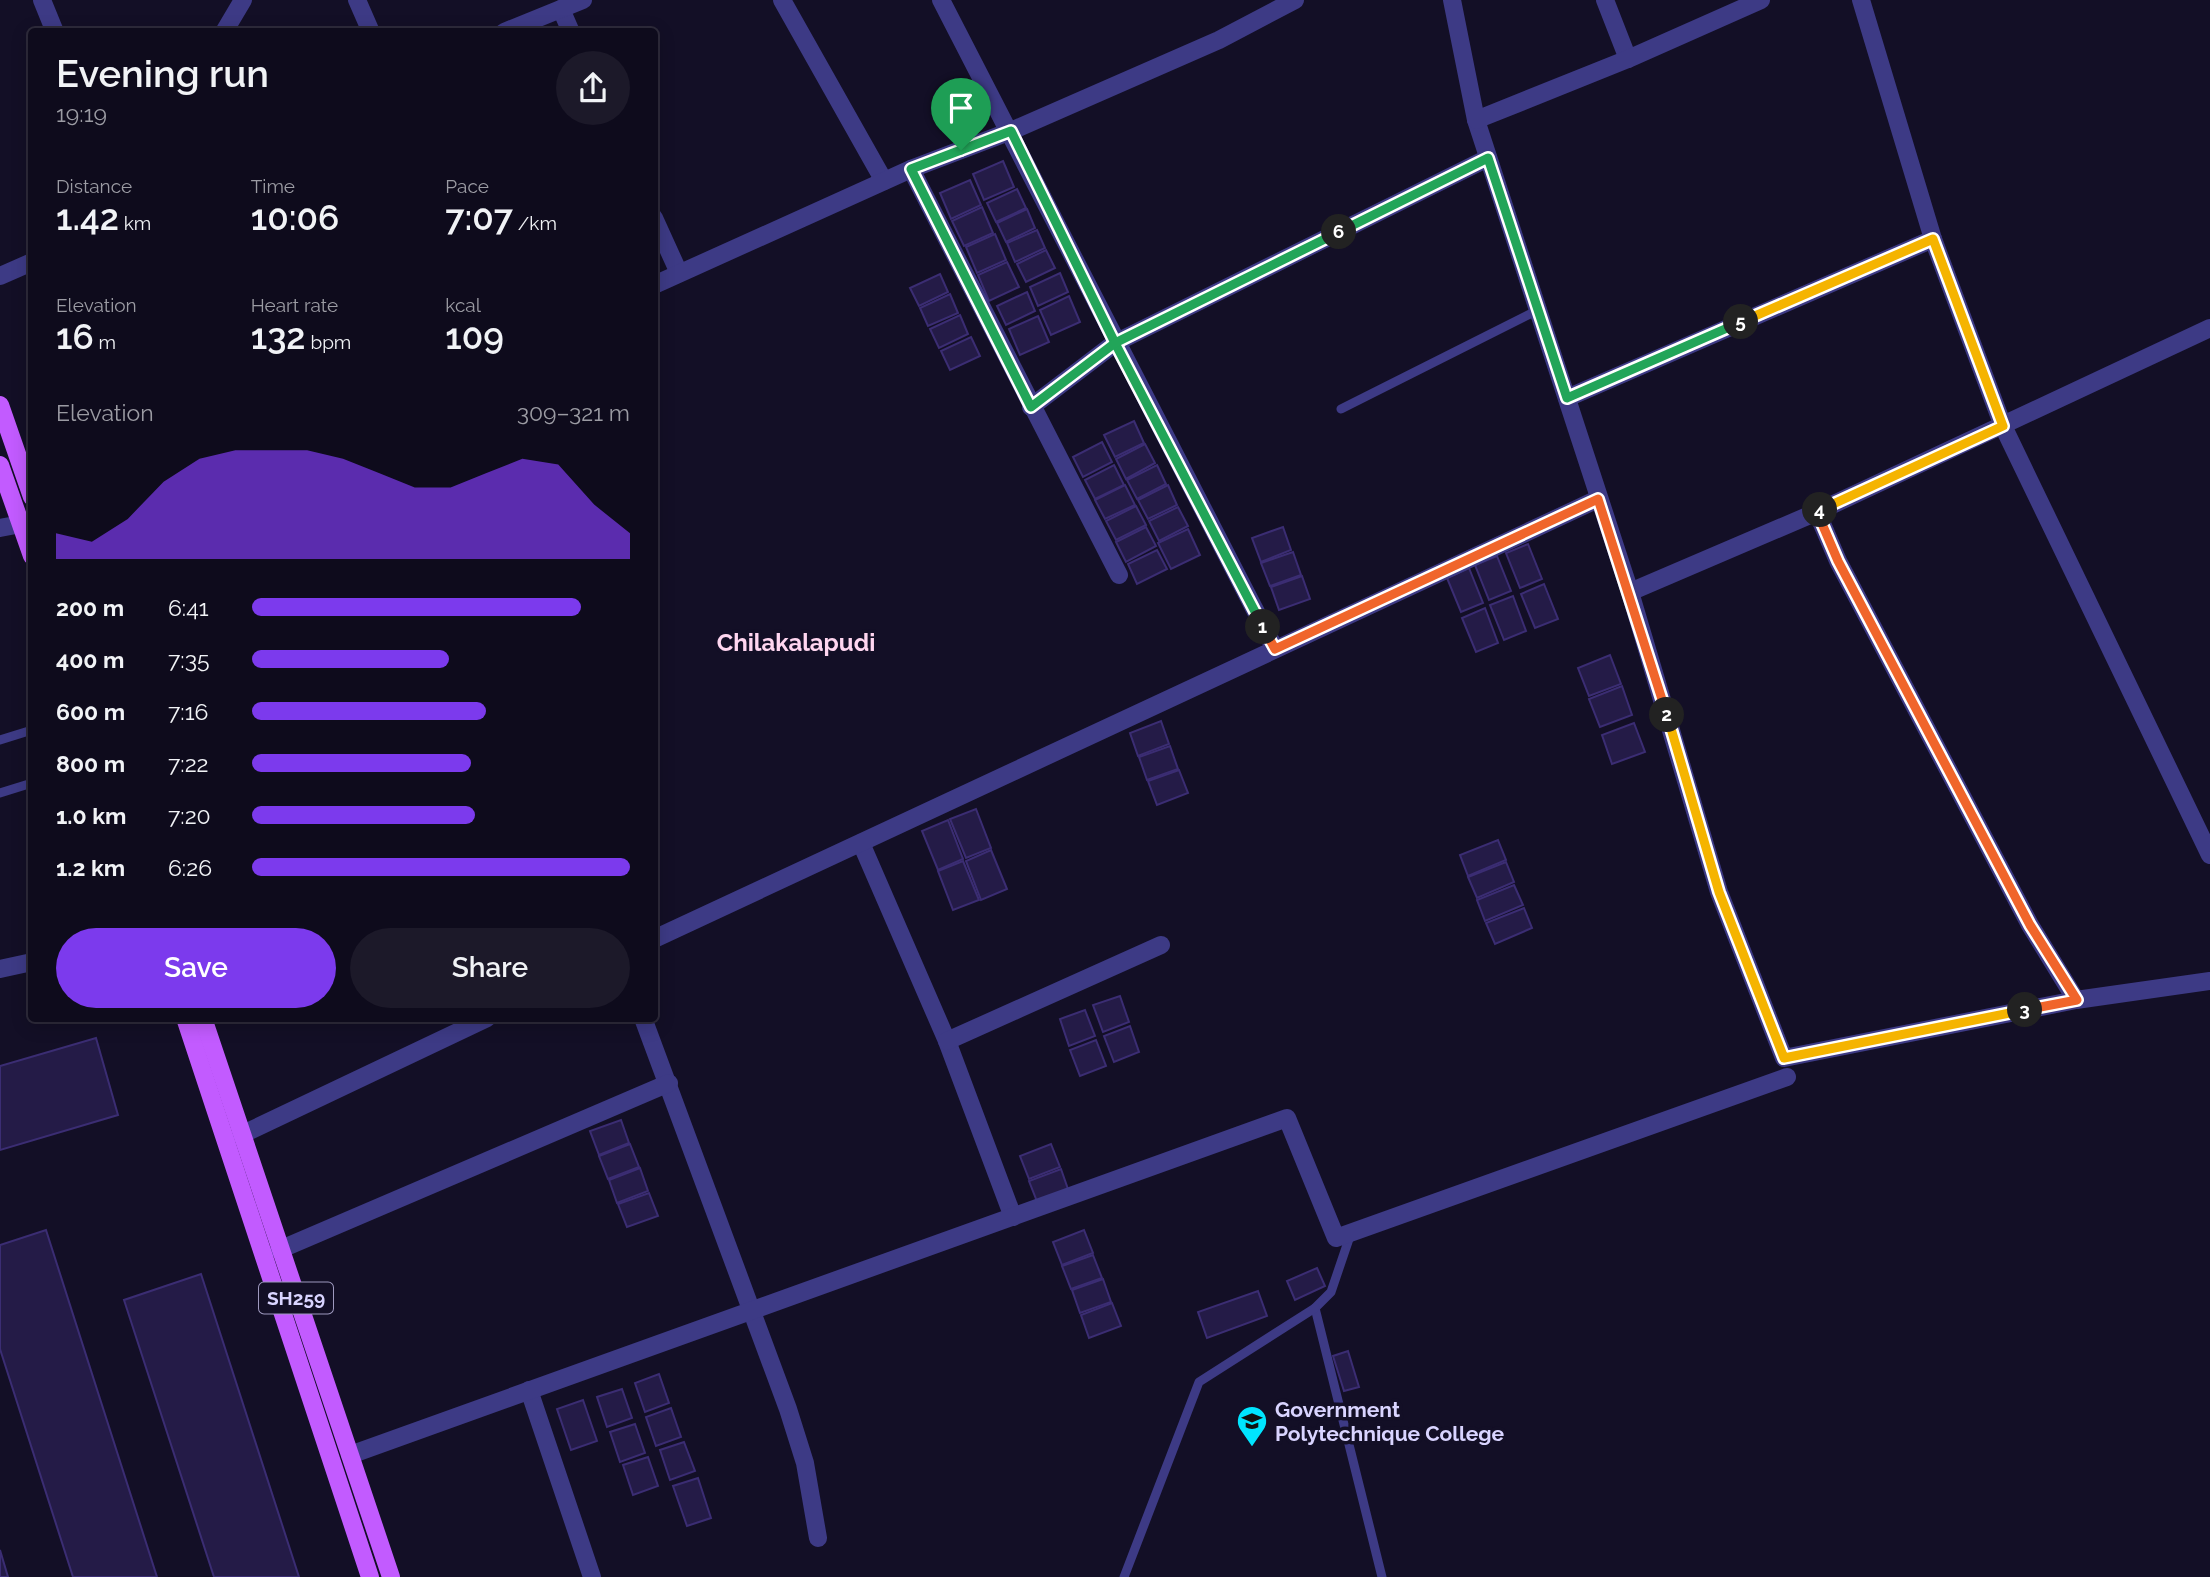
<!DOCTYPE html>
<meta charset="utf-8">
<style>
body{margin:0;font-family:Raleway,sans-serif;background:#1c1929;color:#f1f3f6;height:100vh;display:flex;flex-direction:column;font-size:26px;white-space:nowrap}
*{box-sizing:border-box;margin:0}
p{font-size:23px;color:#9b9ba3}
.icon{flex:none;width:38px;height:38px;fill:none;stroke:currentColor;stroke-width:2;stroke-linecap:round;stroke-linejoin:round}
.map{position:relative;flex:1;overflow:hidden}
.side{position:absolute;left:28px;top:28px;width:630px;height:994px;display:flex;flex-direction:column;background:#0e0b1c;border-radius:7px;box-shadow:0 4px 18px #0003,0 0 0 2px #2e2b3b}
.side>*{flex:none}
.pin{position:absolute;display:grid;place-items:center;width:60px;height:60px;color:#fff;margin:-72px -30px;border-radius:50% 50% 50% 0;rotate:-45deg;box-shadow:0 0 7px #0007}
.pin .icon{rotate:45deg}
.km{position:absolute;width:35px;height:35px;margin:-18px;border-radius:50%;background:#222;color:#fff;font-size:19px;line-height:35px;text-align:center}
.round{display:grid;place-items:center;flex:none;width:74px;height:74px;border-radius:37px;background:#1c1929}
.overview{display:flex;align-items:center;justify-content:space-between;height:119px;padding:0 28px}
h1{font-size:38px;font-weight:600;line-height:52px}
.metrics{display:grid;grid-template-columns:repeat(3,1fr);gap:10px;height:119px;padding:7px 28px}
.metrics div{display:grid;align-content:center}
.metrics b{font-size:35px;font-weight:600}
.metrics small{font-size:19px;font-weight:400}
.metrics p{font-size:19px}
.chart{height:196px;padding:14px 28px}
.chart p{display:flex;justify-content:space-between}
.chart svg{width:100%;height:126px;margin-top:7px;fill:#7c3aed;opacity:.7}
.cta{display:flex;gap:14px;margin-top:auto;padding:14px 28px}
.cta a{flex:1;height:80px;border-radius:42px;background:#7c3aed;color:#fff;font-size:28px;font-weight:600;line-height:80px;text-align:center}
.cta a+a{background:#1c1929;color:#f1f3f6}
ul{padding:0 28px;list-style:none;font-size:23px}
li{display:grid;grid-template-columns:112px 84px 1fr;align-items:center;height:52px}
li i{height:18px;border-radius:9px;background:#7c3aed}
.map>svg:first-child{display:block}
</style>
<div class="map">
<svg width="2210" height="1577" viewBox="0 0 2210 1577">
<rect width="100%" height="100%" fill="#130f26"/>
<g fill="#241b47" stroke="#3b2d73" stroke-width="2">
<path d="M1003 161 1014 187 984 200 973 174Z"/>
<path d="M970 180 981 205 951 219 940 193Z"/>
<path d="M1017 189 1026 208 996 222 987 203Z"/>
<path d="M982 207 993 233 964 246 952 221Z"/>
<path d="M1027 209 1035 228 1006 242 997 223Z"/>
<path d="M1037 230 1045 248 1015 262 1007 243Z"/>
<path d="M995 234 1006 260 977 273 966 247Z"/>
<path d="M1046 250 1055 268 1026 282 1017 264Z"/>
<path d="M1007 262 1019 287 989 301 978 275Z"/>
<path d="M1060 273 1068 292 1038 306 1030 287Z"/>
<path d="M940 274 948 292 919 306 910 288Z"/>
<path d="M1027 292 1035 311 1006 325 997 306Z"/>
<path d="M950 294 958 313 928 326 920 308Z"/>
<path d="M1069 296 1080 322 1051 335 1040 310Z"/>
<path d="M960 315 968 334 939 348 930 329Z"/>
<path d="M1038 316 1049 342 1020 355 1009 329Z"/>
<path d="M971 337 980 356 950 370 941 351Z"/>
<path d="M1134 421 1144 443 1115 457 1104 435Z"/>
<path d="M1102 442 1112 462 1083 477 1073 457Z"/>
<path d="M1145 444 1155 463 1126 479 1116 459Z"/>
<path d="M1114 465 1124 485 1095 499 1085 480Z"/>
<path d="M1157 465 1166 484 1137 499 1127 480Z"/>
<path d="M1125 485 1135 505 1105 519 1095 500Z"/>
<path d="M1168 485 1177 505 1148 519 1138 500Z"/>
<path d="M1136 506 1146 525 1116 540 1106 521Z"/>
<path d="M1178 507 1188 526 1159 541 1149 521Z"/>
<path d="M1146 527 1156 546 1126 562 1116 542Z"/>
<path d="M1283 527 1291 550 1261 562 1252 538Z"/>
<path d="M1188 529 1200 555 1171 569 1158 543Z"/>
<path d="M1528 544 1542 579 1520 588 1506 553Z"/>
<path d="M1157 550 1167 569 1137 584 1128 564Z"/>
<path d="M1293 552 1301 575 1270 586 1261 563Z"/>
<path d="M1497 556 1511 591 1489 600 1475 565Z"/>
<path d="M1469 568 1483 603 1461 612 1447 578Z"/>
<path d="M1302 576 1310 599 1279 610 1271 587Z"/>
<path d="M1544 584 1558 619 1535 628 1521 594Z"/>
<path d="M1513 596 1526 631 1504 640 1490 605Z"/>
<path d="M1485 608 1498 643 1476 652 1462 618Z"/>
<path d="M1610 655 1621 684 1589 696 1578 668Z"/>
<path d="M1622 686 1632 715 1600 727 1589 699Z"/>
<path d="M1161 721 1169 744 1138 756 1130 733Z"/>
<path d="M1634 723 1645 752 1612 764 1602 735Z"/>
<path d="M1170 746 1178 769 1147 780 1139 757Z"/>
<path d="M1179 770 1188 793 1157 805 1148 781Z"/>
<path d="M976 809 991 848 966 858 950 819Z"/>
<path d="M948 820 963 859 938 870 922 831Z"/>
<path d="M1498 840 1506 860 1468 876 1460 855Z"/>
<path d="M991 850 1007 889 981 900 966 861Z"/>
<path d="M963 861 979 900 953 910 938 871Z"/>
<path d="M1506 862 1514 882 1477 898 1468 877Z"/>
<path d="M1514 885 1523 905 1485 921 1477 900Z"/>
<path d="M1524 908 1532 928 1495 944 1486 923Z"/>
<path d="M1120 996 1129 1022 1103 1032 1093 1005Z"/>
<path d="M1085 1010 1095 1036 1069 1046 1060 1019Z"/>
<path d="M1130 1026 1139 1052 1114 1062 1104 1036Z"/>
<path d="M96 1038 118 1115 0 1150V1066Z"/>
<path d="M1096 1040 1106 1066 1080 1076 1070 1050Z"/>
<path d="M621 1120 629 1143 599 1155 590 1131Z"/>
<path d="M630 1144 639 1167 608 1179 599 1156Z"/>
<path d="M1051 1144 1060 1167 1029 1179 1020 1156Z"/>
<path d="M640 1168 648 1191 617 1203 609 1180Z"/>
<path d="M1061 1169 1069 1192 1038 1204 1029 1181Z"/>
<path d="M649 1193 658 1216 627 1227 618 1204Z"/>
<path d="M46 1230 157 1577H73L0 1349V1245Z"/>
<path d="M1084 1230 1093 1253 1062 1265 1053 1242Z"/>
<path d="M1093 1255 1102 1278 1071 1289 1062 1266Z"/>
<path d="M1317 1268 1325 1286 1295 1300 1287 1281Z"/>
<path d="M201 1274 299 1577H214L124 1300Z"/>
<path d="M1103 1279 1111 1302 1080 1313 1072 1290Z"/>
<path d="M1258 1291 1267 1316 1207 1338 1198 1312Z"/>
<path d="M1112 1303 1121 1326 1089 1338 1081 1315Z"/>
<path d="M1348 1351 1359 1387 1344 1391 1333 1356Z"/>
<path d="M659 1374 669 1403 645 1412 635 1383Z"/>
<path d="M622 1389 632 1418 607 1427 597 1397Z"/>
<path d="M583 1400 597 1441 571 1450 557 1409Z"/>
<path d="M671 1408 681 1437 656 1446 646 1417Z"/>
<path d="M635 1424 645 1453 620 1462 610 1432Z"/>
<path d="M684 1442 695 1471 670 1480 660 1450Z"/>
<path d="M648 1457 658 1486 633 1495 623 1465Z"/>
<path d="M698 1478 711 1518 687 1526 673 1486Z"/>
<path d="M0 1550 8 1577H0Z"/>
</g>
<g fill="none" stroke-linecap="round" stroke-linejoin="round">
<g stroke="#3d3a85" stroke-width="9">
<path d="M1341 409 1538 310"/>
<path d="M0 740 32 730"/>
<path d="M0 793 32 783"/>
<path d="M1351 1233 1331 1292 1315 1308 1382 1577"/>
<path d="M1124 1577 1199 1382 1315 1308"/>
</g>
<g stroke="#3d3a85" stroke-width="18">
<path d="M42 0 55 32"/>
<path d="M357 0 371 32"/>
<path d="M782 0 884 181"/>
<path d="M941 0 1275 649"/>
<path d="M1605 0 1628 59"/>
<path d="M1861 0 1933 239 2003 426 2210 855"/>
<path d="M561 9 571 32"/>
<path d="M224 32 243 0"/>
<path d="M504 32 583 0"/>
<path d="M1476 120 1630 592 1719 892 1784 1058 2076 1000 2210 981"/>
<path d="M911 169 1119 575"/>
<path d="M654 218 679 273"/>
<path d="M0 276 32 262"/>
<path d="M654 285 911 169 1011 131 1219 40 1295 0"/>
<path d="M1567 398 1933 239"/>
<path d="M1031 407 1115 343 1488 158"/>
<path d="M1817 512 1838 561 2030 925 2076 1000"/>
<path d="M0 528 21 524 29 534"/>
<path d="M1630 592 1817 512 2210 328"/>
<path d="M861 843 947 1041 1013 1217"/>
<path d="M654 939 1598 499"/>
<path d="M0 969 32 962"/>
<path d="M643 1018 788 1409 805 1463 818 1538"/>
<path d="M947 1041 1161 945"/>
<path d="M241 1135 487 1018"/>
<path d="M279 1250 669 1083"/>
<path d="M529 1390 592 1577"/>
<path d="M350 1455 1287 1118 1336 1238 1787 1077"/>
</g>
<path stroke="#3d3a85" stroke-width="18" d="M1452 0 1476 120 1628 59 1761 0"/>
<g stroke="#c25bff" stroke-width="18">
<path d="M0 405 32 497"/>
<path d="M0 465 32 556"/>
<path d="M185 1018 370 1577"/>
<path d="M203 1018 391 1577"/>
</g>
</g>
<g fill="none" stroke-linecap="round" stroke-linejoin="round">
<g stroke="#fff" stroke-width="14">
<path id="split-1" d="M961 150 1011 131 1115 343 1263 627"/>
</g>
<g stroke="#fff" stroke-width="14">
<path id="split-2" d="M1263 627 1275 649 1598 499 1667 715"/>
</g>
<g stroke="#fff" stroke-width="14">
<path id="split-3" d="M1667 715 1719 892 1784 1058 2025 1010"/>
</g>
<g stroke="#fff" stroke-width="14">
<path id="split-4" d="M1820 510 1817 512 1838 561 2030 925 2077 1000 2025 1010"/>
</g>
<g stroke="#fff" stroke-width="14">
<path id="split-5" d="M1741 322 1933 239 2003 426 1820 510"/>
</g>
<g stroke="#fff" stroke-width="14">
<path id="split-6" d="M1339 232 1488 158 1567 398 1741 322"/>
</g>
<g stroke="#fff" stroke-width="14">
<path id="split-7" d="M961 150 911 169 1031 407 1115 343 1339 232"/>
</g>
<use href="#split-1" stroke="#22a559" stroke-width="9"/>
<use href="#split-2" stroke="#f0652b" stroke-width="9"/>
<use href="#split-3" stroke="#f5b400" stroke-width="9"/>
<use href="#split-4" stroke="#f0652b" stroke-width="9"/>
<use href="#split-5" stroke="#f5b400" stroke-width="9"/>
<use href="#split-6" stroke="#22a559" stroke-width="9"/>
<use href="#split-7" stroke="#22a559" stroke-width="9"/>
</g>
<defs>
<g id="university-pin" transform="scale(1.575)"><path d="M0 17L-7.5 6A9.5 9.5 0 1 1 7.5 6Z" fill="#00e5ff" stroke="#130f26"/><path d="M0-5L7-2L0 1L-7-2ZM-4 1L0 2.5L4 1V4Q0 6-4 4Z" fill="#111"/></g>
</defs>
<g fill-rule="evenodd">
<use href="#university-pin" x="1252" y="1421"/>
</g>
<g text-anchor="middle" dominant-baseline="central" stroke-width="7" stroke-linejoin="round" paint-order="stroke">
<rect fill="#130f26" stroke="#9e99be" stroke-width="2" x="259" y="1282.5" width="74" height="31" rx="5"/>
<g font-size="19" font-weight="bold" fill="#d9d4ff">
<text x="296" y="1298">SH259</text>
</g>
<g font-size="21" font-weight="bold" fill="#d9d4ff" stroke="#130f26" text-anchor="start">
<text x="1275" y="1409">Government<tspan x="1275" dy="24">Polytechnique College</tspan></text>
</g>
<g font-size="24" font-weight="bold" fill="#ffd6f0" stroke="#130f26">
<text x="796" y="642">Chilakalapudi</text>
</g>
</g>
</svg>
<div class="pin" style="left:961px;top:150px;background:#1e9e55"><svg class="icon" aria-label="arrive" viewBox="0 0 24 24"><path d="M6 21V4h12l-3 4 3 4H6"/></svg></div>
<b class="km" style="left:1263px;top:627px">1</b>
<b class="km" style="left:1667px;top:715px">2</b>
<b class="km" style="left:2025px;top:1010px">3</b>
<b class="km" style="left:1820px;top:510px">4</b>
<b class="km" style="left:1741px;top:322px">5</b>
<b class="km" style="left:1339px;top:232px">6</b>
<section class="side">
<div class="overview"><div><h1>Evening run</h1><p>19:19</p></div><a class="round"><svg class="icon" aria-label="share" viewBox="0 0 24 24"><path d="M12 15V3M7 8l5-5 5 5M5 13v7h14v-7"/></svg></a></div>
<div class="metrics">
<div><p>Distance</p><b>1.42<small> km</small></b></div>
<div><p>Time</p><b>10:06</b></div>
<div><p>Pace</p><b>7:07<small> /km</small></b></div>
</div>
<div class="metrics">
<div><p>Elevation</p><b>16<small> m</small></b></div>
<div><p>Heart rate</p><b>132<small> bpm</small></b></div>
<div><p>kcal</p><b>109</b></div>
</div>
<div class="chart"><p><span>Elevation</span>309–321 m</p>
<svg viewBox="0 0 160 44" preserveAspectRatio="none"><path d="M0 44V35L10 38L20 30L30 17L40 9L50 6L60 6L70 6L80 9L90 14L100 19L110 19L120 14L130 9L140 11L150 25L160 35V44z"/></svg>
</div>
<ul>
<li><b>200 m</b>6:41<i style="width:87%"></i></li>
<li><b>400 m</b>7:35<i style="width:52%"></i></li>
<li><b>600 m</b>7:16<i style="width:62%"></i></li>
<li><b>800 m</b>7:22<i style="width:58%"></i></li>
<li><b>1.0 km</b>7:20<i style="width:59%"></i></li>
<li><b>1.2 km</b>6:26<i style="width:100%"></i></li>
</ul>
<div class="cta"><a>Save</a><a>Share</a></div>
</section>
</div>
